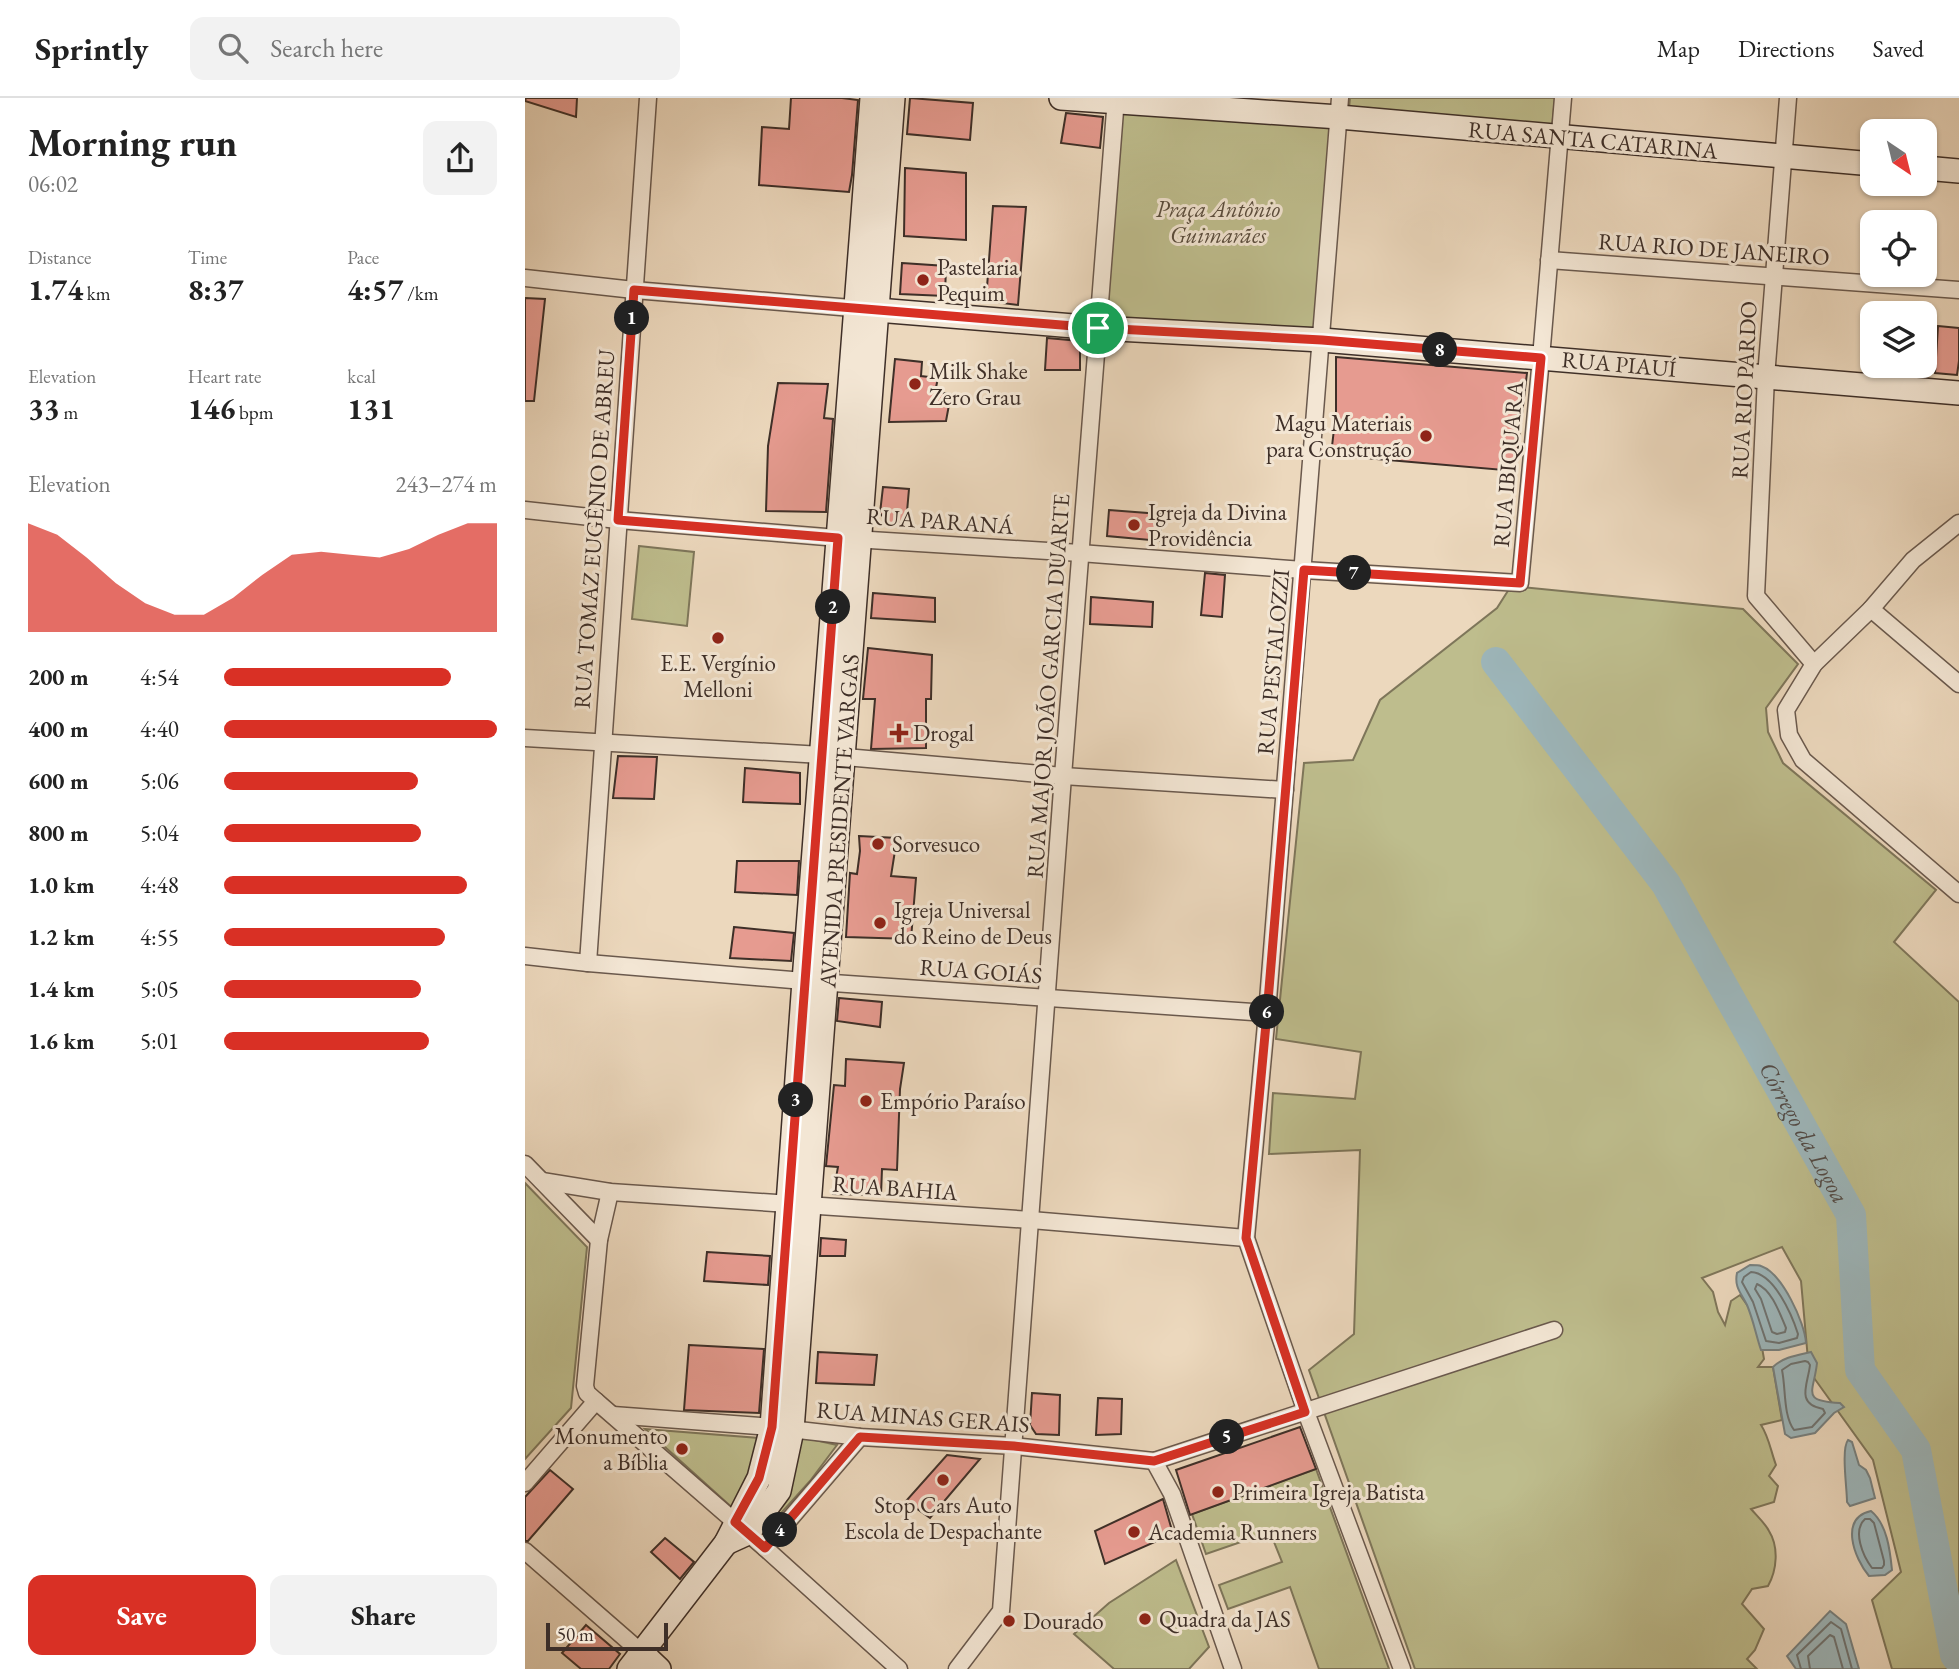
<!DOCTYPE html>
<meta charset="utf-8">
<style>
body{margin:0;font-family:"EB Garamond",serif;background:#f2f2f2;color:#222;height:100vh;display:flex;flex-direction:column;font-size:26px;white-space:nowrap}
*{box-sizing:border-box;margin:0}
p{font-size:23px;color:#767676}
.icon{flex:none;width:38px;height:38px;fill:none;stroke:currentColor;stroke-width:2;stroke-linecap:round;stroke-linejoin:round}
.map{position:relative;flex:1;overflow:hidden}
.details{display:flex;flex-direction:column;background:#fff;width:525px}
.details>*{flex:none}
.needle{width:46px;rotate:145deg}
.controls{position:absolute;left:1335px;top:21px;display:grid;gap:14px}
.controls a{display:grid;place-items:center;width:77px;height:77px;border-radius:14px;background:#fff;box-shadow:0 2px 5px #0004;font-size:35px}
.scale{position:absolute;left:21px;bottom:18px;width:122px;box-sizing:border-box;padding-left:7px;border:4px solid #3e2f28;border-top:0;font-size:19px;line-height:24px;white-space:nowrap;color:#3e2f28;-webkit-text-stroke:5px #f3e6d4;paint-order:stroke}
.pin{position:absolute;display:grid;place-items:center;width:60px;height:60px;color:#fff;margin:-30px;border:4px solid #fff;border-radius:50%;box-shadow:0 2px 7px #0007}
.km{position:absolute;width:35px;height:35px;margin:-18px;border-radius:50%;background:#222;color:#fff;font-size:19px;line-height:35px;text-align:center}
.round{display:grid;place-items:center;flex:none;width:74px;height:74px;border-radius:14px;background:#f2f2f2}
.head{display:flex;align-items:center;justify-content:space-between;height:119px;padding:0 28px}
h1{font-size:38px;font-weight:700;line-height:52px}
.figures{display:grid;grid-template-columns:repeat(3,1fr);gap:10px;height:119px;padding:7px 28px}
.figures div{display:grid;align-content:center}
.figures b{font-size:30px;font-weight:700}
.figures small{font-size:19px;font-weight:400}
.figures p{font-size:19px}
.chart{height:196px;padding:14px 28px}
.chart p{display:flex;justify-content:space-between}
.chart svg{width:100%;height:126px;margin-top:7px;fill:#d93025;opacity:.7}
.button{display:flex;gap:14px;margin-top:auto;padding:14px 28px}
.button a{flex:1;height:80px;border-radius:14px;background:#d93025;color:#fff;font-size:28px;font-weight:700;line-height:80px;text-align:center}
.button a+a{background:#f2f2f2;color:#222}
ul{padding:0 28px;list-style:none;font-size:23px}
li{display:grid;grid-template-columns:112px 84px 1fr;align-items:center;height:52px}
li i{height:18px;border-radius:9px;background:#d93025}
header{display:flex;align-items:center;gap:42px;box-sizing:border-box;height:98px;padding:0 35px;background:#fff;border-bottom:2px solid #e0e0e0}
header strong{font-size:33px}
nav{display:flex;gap:38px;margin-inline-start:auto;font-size:24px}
.search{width:490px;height:63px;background:#f2f2f2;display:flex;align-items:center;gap:18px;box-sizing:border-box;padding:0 24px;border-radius:14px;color:#767676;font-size:26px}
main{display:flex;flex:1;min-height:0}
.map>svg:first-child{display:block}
</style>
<header>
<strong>Sprintly</strong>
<div class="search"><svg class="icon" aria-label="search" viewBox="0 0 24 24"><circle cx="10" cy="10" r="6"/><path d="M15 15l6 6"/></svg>Search here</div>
<nav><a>Map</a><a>Directions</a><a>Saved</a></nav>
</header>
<main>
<section class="details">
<div class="head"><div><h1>Morning run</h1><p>06:02</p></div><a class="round"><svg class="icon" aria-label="share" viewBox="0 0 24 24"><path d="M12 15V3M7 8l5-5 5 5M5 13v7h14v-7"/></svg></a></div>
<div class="figures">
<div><p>Distance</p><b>1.74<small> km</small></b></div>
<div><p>Time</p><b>8:37</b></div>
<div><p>Pace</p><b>4:57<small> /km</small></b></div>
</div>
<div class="figures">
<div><p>Elevation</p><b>33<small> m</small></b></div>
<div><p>Heart rate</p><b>146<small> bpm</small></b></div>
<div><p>kcal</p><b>131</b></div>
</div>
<div class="chart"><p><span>Elevation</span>243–274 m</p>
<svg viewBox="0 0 160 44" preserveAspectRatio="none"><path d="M0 44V6L10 10L20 18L30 27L40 34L50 38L60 38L70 32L80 24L90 17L100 16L110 17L120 18L130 15L140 10L150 6L160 6V44z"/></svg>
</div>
<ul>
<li><b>200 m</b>4:54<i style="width:83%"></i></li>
<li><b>400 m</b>4:40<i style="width:100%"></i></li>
<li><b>600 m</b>5:06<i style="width:71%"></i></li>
<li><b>800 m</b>5:04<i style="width:72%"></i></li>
<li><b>1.0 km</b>4:48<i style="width:89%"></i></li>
<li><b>1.2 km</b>4:55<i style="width:81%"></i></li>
<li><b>1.4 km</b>5:05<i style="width:72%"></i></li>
<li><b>1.6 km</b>5:01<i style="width:75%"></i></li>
</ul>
<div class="button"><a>Save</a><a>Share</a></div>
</section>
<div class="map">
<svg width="1434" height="1571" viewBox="0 0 1434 1571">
<rect width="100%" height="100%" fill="#ecd8bd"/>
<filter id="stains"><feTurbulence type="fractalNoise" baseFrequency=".00286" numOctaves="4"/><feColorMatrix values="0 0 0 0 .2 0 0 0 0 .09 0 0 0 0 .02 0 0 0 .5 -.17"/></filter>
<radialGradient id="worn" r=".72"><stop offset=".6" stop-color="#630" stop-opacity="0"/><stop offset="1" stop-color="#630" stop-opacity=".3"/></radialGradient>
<g fill="#bebd8d" stroke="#7e765a" stroke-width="2">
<path d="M825 0H1030L1027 30 824 10Z"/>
<path d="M591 5 814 19 797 242 573 230Z"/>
<path d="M114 448 169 454 162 528 107 521Z"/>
<path d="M986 488 1218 511 1273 566 1241 610 1243 634 1258 665 1411 792 1369 844 1434 904V1571H1367L1347 1502 1376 1474 1348 1362 1284 1273 1276 1183 1257 1149 1177 1180 1188 1194 1193 1214 1200 1227 1206 1203 1215 1197 1232 1221 1239 1261 1233 1269H1248L1257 1322 1236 1327C1244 1339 1246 1354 1251 1367L1244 1378 1253 1388 1249 1404 1226 1411C1232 1418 1240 1425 1244 1433 1254 1449 1252 1472 1243 1488L1227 1491 1217 1506 1239 1531 1230 1552 1222 1561 1232 1571H890L784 1272 829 1236 835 1052 744 1056 748 995 830 1001 836 954 751 941 779 665 828 662 855 602 972 510Z"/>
<path d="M0 1085 62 1149 46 1310 0 1361Z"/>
<path d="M120 1331 234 1340 231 1379 212 1414Z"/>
<path d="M272 1338 312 1347 285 1383 240 1433 232 1428Z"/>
<path d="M791 1371 864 1571H794L765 1489 703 1511 694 1487 757 1464 745 1434 681 1456 667 1416Z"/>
<path d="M651 1462 684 1549 664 1571H589L549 1536 584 1505Z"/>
</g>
<g fill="#9db7bc" stroke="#778181" stroke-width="2">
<path d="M1225 1167C1227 1167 1234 1167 1236 1168 1257 1175 1280 1225 1281 1245L1254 1252H1236C1231 1237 1228 1221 1222 1207 1216 1195 1209 1189 1212 1175Z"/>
<path d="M1286 1254 1292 1265C1289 1294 1275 1303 1315 1305L1319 1309 1309 1315 1290 1335 1266 1340 1260 1336 1248 1269C1258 1259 1273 1257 1286 1254Z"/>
<path d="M1323 1342 1327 1344 1334 1367 1341 1372 1345 1380 1350 1400 1325 1408 1322 1404C1322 1390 1316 1351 1323 1342Z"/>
<path d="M1346 1413C1362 1426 1365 1452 1367 1472L1360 1477 1344 1478C1329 1460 1314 1420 1346 1413Z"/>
<path d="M1305 1513 1321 1526 1334 1571H1271L1262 1558Z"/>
</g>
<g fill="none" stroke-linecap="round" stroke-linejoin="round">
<g stroke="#6e7372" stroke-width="2">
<path d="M1226 1174C1249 1175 1267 1217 1273 1236L1272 1240 1254 1245 1241 1243 1228 1204 1217 1184 1219 1179Z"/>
<path d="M1232 1186C1247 1192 1255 1216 1261 1230L1260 1234 1252 1236 1247 1234 1236 1201 1230 1191Z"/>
<path d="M1280 1263 1283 1264 1285 1267C1283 1286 1270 1306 1298 1311L1300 1315 1287 1329 1269 1332C1258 1317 1261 1291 1257 1272L1266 1266Z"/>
<path d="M1340 1421H1345L1349 1425 1359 1463V1467L1357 1470H1347C1338 1458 1327 1433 1340 1421Z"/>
<path d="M1276 1571 1272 1557 1306 1524 1316 1531 1327 1571"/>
<path d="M1285 1571 1283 1558 1305 1537 1309 1539 1318 1571"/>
</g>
<path stroke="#9db7bc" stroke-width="30" id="s1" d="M971 564 1141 786 1326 1117 1335 1272 1391 1352 1430 1557 1434 1562"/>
</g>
<g fill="#e69b90" stroke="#3e2f28" stroke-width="2">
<path d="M1 0H52L51 19 0 3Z"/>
<path d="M266 0H317L333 2 327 77 324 94 234 87 237 29 264 31Z"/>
<path d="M385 0 448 5 445 42 382 36Z"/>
<path d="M541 15 578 19 575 50 536 45Z"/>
<path d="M380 70 441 75V142L379 138Z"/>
<path d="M468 108 501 109 493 207 461 203Z"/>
<path d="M377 165 421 168 420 198 375 196Z"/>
<path d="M0 200 20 201 9 303H0Z"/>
<path d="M1413 228 1434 230V263L1432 277 1410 275Z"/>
<path d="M522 240 555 243V272H520Z"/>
<path d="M811 259 1002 275 990 373 806 357 811 314Z"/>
<path d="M370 261 397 264 396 278 413 280 410 294 426 296 421 323 364 324Z"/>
<path d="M253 285 303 286 299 320 308 321 301 414 241 413 243 348Z"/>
<path d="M358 389 384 391 381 425H363L355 415Z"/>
<path d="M584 412 635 416 636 443 582 438Z"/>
<path d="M680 475 700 477 697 519 676 517Z"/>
<path d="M348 495 410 500V524L346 520Z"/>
<path d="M566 499 628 504 627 529 565 526Z"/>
<path d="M343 550 407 557 406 601H401V650L346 651 350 601H338Z"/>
<path d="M93 658 132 659 129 701 88 700Z"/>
<path d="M220 670 275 675V706L218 704Z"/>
<path d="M334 738 372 740 366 778 391 780 386 841 321 839 325 775 332 776 335 753Z"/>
<path d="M212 763H274L272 797 210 794Z"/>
<path d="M209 829 269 835 266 863 205 860Z"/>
<path d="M314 900 357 904 355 929 312 923Z"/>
<path d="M321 961 379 965 375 991 372 1072 357 1071 356 1097 308 1096 313 1069 301 1068 309 987 320 988Z"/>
<path d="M296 1140 321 1142 320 1158H295Z"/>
<path d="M182 1154 245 1158 243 1187 179 1183Z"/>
<path d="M164 1247 239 1251 234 1315 159 1312Z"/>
<path d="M293 1254 352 1257 349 1287 291 1285Z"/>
<path d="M507 1295 535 1297 534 1337 511 1336 505 1327Z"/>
<path d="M573 1300 597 1301 596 1336 571 1337Z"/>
<path d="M775 1329 791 1371 665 1417 651 1372Z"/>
<path d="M422 1357 455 1361 405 1420 381 1403Z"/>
<path d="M25 1372 48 1391 3 1443H0V1399Z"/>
<path d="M638 1401 648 1436 580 1466 570 1433Z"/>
<path d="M140 1440 169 1464 155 1481 126 1454Z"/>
<path d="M61 1527 95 1556 84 1571H56L37 1555Z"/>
</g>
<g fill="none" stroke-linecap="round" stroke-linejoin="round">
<g stroke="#6a594d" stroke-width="19">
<g id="minor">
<path d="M815 0 742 915 721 1140 781 1314 877 1571"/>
<path d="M1263 0 1241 279 1231 498 1289 566"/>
<path d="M1024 162 1434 192"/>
<path d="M0 180 109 192 339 211"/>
<path d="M0 412 93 422 313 440 555 455 778 472 995 485 1016 260 1038 0"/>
<path d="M1434 425 1388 462 1346 511 1289 566 1261 612 1264 637 1278 662 1434 796"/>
<path d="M1346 511 1434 586"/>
<path d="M0 640 297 657 538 678 760 692"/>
<path d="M0 858 63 865 279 883 742 915"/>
<path d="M63 865 123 0"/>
<path d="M0 1066 74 1142"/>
<path d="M17 1083 85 1094 506 1122 721 1140"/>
<path d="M71 1303 240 1450 374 1571"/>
<path d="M88 1317 247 1329 335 1339 489 1348 629 1363 1029 1232"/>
<path d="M629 1363 647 1396 708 1571"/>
<path d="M0 1385 71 1303 62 1295 60 1288 74 1142 85 1094"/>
<path d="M240 1450 335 1339"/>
<path d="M0 1453 117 1555"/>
<path d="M432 1571 476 1513 538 678 591 0"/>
</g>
</g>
<g stroke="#3e2f28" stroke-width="26">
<g id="secondary">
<path d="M536 0 814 19 1348 66"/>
<path d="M1400 70 1434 73"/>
<path d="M352 212 573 230 797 242 1434 295"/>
<path d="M201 1445 223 1435 254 1393 267 1332 368 0"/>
<path d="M117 1555 134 1571"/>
<path d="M104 1571 201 1445 234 1380 247 1329 279 883 347 0"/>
</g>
</g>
<use href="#minor" stroke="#f3e6d4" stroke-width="16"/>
<use href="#secondary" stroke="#f3e6d4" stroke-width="23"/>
</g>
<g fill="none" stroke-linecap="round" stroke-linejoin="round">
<g stroke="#fff" stroke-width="14">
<path id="route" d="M109 192 573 230 797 242 1016 260 995 485 779 472 742 915 721 1140 780 1314 629 1363 489 1348 335 1339 240 1450 210 1424 234 1380 247 1329 313 440 93 422Z"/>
</g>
<use href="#route" stroke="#d93025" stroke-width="9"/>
</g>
<g fill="#8f2418" stroke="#f3e6d4" stroke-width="2.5">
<circle cx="398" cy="182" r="7"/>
<circle cx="390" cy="286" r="7"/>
<circle cx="901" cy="338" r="7"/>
<circle cx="609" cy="427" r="7"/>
<circle cx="193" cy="540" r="7"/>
<path d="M370.5 624.5h7v7h7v7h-7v7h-7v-7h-7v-7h7z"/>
<circle cx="353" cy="746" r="7"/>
<circle cx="355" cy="825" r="7"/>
<circle cx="341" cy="1003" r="7"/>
<circle cx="157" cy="1351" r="7"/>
<circle cx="418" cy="1382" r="7"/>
<circle cx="693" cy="1394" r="7"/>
<circle cx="609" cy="1434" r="7"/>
<circle cx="620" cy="1521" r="7"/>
<circle cx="484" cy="1523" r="7"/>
</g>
<g text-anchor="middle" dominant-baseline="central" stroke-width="6" stroke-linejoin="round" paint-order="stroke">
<g font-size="23" fill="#3e2f28" stroke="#f3e6d4">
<text transform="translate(1068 42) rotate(5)">RUA SANTA CATARINA</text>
<text transform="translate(1189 151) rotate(4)">RUA RIO DE JANEIRO</text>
<text transform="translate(1094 266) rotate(5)">RUA PIAUÍ</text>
<text transform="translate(1219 292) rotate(-87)">RUA RIO PARDO</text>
<text transform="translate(983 366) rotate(-85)">RUA IBIQUARA</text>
<text transform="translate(415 423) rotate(4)">RUA PARANÁ</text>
<text transform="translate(69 431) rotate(-86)">RUA TOMAZ EUGÊNIO DE ABREU</text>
<text transform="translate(748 564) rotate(-85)">RUA PESTALOZZI</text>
<text transform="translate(523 588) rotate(-86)">RUA MAJOR JOÃO GARCIA DUARTE</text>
<text transform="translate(314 723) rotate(-86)">AVENIDA PRESIDENTE VARGAS</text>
<text transform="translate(456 873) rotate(4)">RUA GOIÁS</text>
<text transform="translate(370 1090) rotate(4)">RUA BAHIA</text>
<text transform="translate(398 1319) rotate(4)">RUA MINAS GERAIS</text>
</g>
<g font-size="23" font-style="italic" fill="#584b3c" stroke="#f3e6d4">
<text x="693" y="111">Praça Antônio<tspan x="693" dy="26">Guimarães</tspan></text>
</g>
<g font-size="23" fill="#3e2f28" stroke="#f3e6d4" text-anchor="start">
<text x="412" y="169">Pastelaria<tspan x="412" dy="26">Pequim</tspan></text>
<text x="404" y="273">Milk Shake<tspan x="404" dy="26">Zero Grau</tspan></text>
<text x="887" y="325" text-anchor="end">Magu Materiais<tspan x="887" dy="26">para Construção</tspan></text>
<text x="623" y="414">Igreja da Divina<tspan x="623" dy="26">Providência</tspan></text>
<text x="193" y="565" text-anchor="middle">E.E. Vergínio<tspan x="193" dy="26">Melloni</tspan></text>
<text x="388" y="635">Drogal</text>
<text x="367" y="746">Sorvesuco</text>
<text x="369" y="812">Igreja Universal<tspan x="369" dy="26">do Reino de Deus</tspan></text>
<text x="355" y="1003">Empório Paraíso</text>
<text x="143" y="1338" text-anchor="end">Monumento<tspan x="143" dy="26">a Bíblia</tspan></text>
<text x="707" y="1394">Primeira Igreja Batista</text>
<text x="418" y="1407" text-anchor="middle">Stop Cars Auto<tspan x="418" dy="26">Escola de Despachante</tspan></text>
<text x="623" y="1434">Academia Runners</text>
<text x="634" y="1521">Quadra da JAS</text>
<text x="498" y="1523">Dourado</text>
</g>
<g font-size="24" font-style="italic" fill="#514a46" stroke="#f3e6d4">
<text stroke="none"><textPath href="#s1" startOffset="564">Córrego da Logoa</textPath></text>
</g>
</g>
<rect width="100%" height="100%" filter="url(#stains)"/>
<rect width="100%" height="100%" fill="url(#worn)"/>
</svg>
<div class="controls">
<a><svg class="needle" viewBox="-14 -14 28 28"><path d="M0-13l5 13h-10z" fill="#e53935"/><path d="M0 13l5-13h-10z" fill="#767676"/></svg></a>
<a><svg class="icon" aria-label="locate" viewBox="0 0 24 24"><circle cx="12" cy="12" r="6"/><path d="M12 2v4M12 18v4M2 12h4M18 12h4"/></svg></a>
<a><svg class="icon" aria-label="layers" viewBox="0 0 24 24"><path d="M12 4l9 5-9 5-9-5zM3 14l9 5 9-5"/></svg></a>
</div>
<div class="scale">50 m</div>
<div class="pin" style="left:573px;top:230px;background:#1e9e55"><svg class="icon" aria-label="arrive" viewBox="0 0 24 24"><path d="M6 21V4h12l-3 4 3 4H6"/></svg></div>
<b class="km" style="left:107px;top:220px">1</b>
<b class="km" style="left:308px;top:509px">2</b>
<b class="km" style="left:271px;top:1002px">3</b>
<b class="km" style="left:255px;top:1432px">4</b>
<b class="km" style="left:702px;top:1339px">5</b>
<b class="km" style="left:742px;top:914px">6</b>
<b class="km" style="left:829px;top:475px">7</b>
<b class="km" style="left:915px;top:252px">8</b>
</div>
</main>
